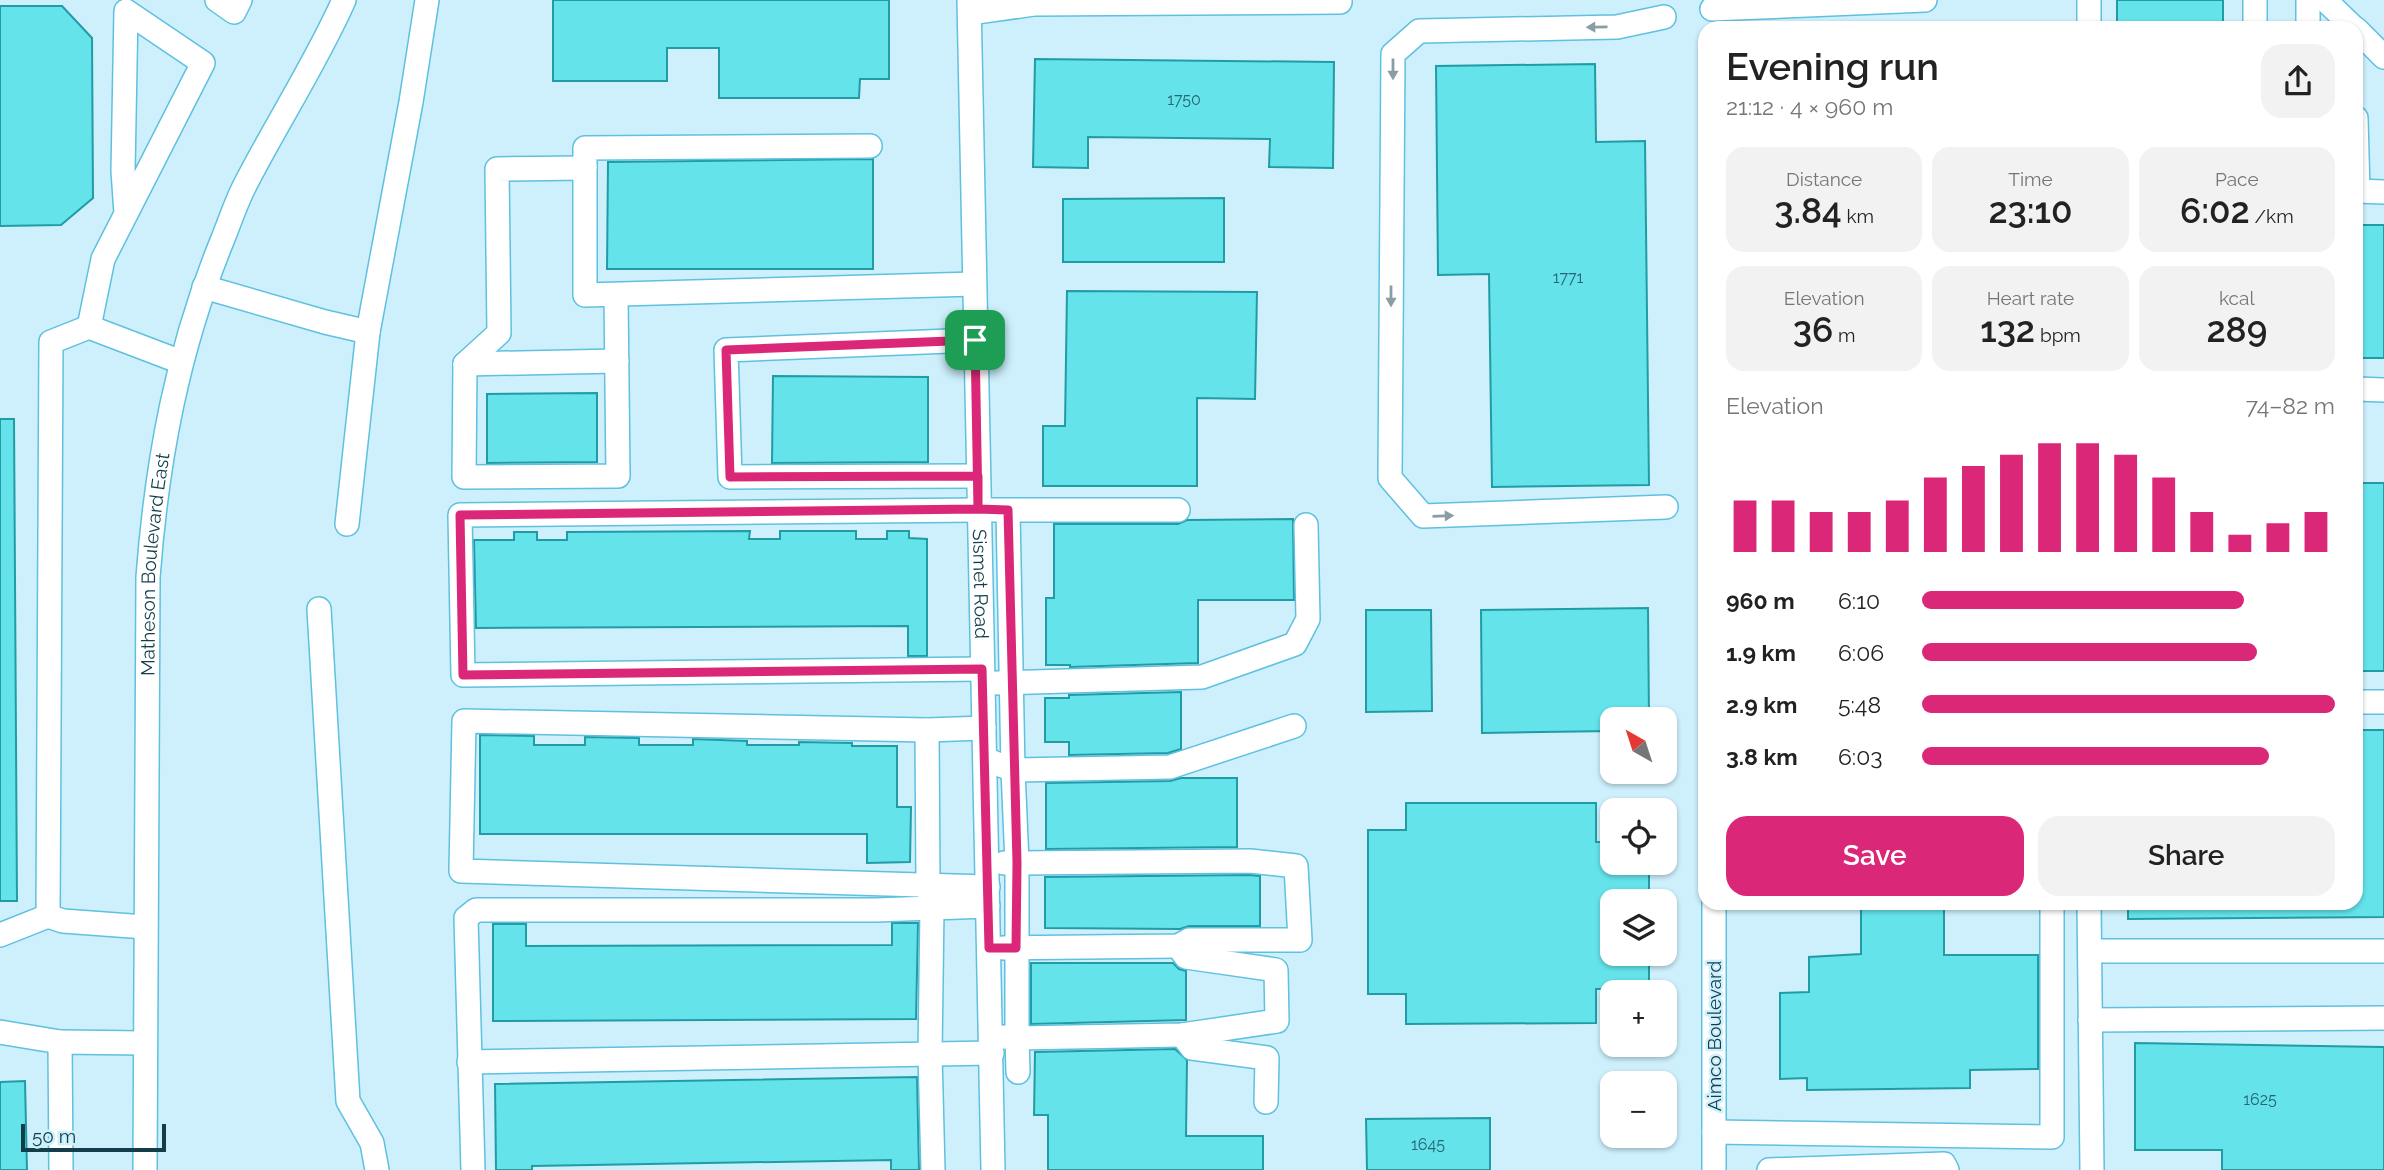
<!DOCTYPE html>
<meta charset="utf-8">
<style>
body{margin:0;font-family:Raleway,sans-serif;background:#f2f2f2;color:#222;height:100vh;display:flex;flex-direction:column;font-size:26px;white-space:nowrap}
*{box-sizing:border-box;margin:0}
p{font-size:23px;color:#767676}
.icon{flex:none;width:38px;height:38px;fill:none;stroke:currentColor;stroke-width:2;stroke-linecap:round;stroke-linejoin:round}
.map{position:relative;flex:1;overflow:hidden}
.side{position:absolute;left:1698px;top:21px;width:665px;height:889px;display:flex;flex-direction:column;background:#fff;border-radius:21px;box-shadow:0 2px 5px #0004}
.side>*{flex:none}
.needle{width:46px;rotate:321deg}
.tools{position:absolute;left:1600px;top:707px;display:grid;gap:14px}
.tools a{display:grid;place-items:center;width:77px;height:77px;border-radius:14px;background:#fff;box-shadow:0 2px 5px #0004;font-size:35px}
.scale{position:absolute;left:21px;bottom:18px;width:145px;box-sizing:border-box;padding-left:7px;border:4px solid #133d4a;border-top:0;font-size:19px;line-height:24px;white-space:nowrap;color:#133d4a;-webkit-text-stroke:5px #cdf0fc;paint-order:stroke}
.pin{position:absolute;display:grid;place-items:center;width:60px;height:60px;color:#fff;margin:-30px;border-radius:14px;box-shadow:0 4px 10px #0006}
.round{display:grid;place-items:center;flex:none;width:74px;height:74px;border-radius:21px;background:#f2f2f2}
.headline{display:flex;align-items:center;justify-content:space-between;height:119px;padding:0 28px}
h1{font-size:38px;font-weight:600;line-height:52px}
.metrics{display:grid;grid-template-columns:repeat(3,1fr);gap:10px;height:119px;padding:7px 28px}
.metrics div{display:grid;align-content:center;border-radius:18px;background:#f2f2f2;text-align:center}
.metrics b{font-size:35px;font-weight:600}
.metrics small{font-size:19px;font-weight:400}
.metrics p{font-size:19px}
.chart{height:196px;padding:14px 28px}
.chart p{display:flex;justify-content:space-between}
.chart svg{width:100%;height:126px;margin-top:7px;stroke:#db2777;stroke-width:6}
.primary-button{display:flex;gap:14px;margin-top:auto;padding:14px 28px}
.primary-button a{flex:1;height:80px;border-radius:21px;background:#db2777;color:#fff;font-size:28px;font-weight:600;line-height:80px;text-align:center}
.primary-button a+a{background:#f2f2f2;color:#222}
ul{padding:0 28px;list-style:none;font-size:23px}
li{display:grid;grid-template-columns:112px 84px 1fr;align-items:center;height:52px}
li i{height:18px;border-radius:9px;background:#db2777}
.map>svg:first-child{display:block}
</style>
<div class="map">
<svg width="2384" height="1170" viewBox="0 0 2384 1170">
<rect width="100%" height="100%" fill="#cdf0fc"/>
<g fill="#64e3eb" stroke="#219ca4" stroke-width="2">
<path d="M553 0H889V79H860L859 98H719V48H667V81H553Z"/>
<rect x="2117" y="0" width="106" height="28"/>
<path d="M0 6H62L92 38 93 198 61 225 0 226Z"/>
<path d="M1035 59 1334 62 1333 168 1269 167 1270 139 1088 137V168L1033 167Z"/>
<path d="M1595 64 1596 142 1645 141 1649 485 1492 487 1489 274 1438 275 1436 66Z"/>
<path d="M873 159V269H607L608 162Z"/>
<path d="M1224 198V262H1063V199Z"/>
<rect x="2356" y="225" width="28" height="133"/>
<path d="M1067 291 1257 292 1255 399 1197 398V486H1043V426H1065Z"/>
<path d="M773 376 928 377V462L772 463Z"/>
<path d="M597 393V462L487 463V394Z"/>
<path d="M0 419H14L17 901H0Z"/>
<rect x="2356" y="483" width="28" height="188"/>
<path d="M1293 519 1294 600H1198V663L1070 667V665H1046V598H1054V524H1178L1187 520Z"/>
<path d="M750 531 749 539H780V531H856V539H887V531H909V538L927 539V656H908V626L476 628 474 540H514V532H537V540H567V532Z"/>
<path d="M1648 608 1649 719H1612V731L1482 733 1481 610Z"/>
<path d="M1366 610H1431L1432 711 1366 712Z"/>
<path d="M1181 692V749L1168 753 1069 755V742H1045V698H1069V695Z"/>
<path d="M2356 730H2384V917L2128 919V903H2356Z"/>
<path d="M480 735 534 736V745H585V737L639 738V745H693V739L747 741V745H799V742L852 743V746H897V807H911L910 862 867 863V834H480Z"/>
<path d="M1181 778H1237V847L1046 849V783L1170 781Z"/>
<path d="M1406 803H1596V842H1612V863H1649V901H1612V954H1649V989H1596V1023L1406 1024V994H1368V830H1406Z"/>
<path d="M1249 875 1260 876V926H1189L1180 929 1045 928V877Z"/>
<path d="M1861 903H1944V955H2038V1069L1970 1070V1088L1807 1090V1078L1780 1079V993L1809 992V957L1861 954Z"/>
<path d="M892 923H918L916 1019 493 1021V924H526V946L892 945Z"/>
<path d="M1031 963H1173L1179 969 1186 971V1020L1031 1024Z"/>
<path d="M2135 1043 2384 1047V1170H2222V1150H2135Z"/>
<path d="M1175 1049 1187 1060 1186 1136H1263V1170H1048V1115H1034L1035 1052Z"/>
<path d="M917 1077 919 1170H891V1160L532 1166V1170H496L495 1084Z"/>
<path d="M25 1081 27 1170H0V1082Z"/>
<path d="M1490 1118V1170H1367L1366 1119Z"/>
</g>
<g fill="none" stroke-linecap="round" stroke-linejoin="round">
<g stroke="#5fc0df" stroke-width="26">
<g id="minor">
<path d="M217 0 234 12 240 0"/>
<path id="s1" d="M969 0 993 1170"/>
<path d="M2255 0V28"/>
<path d="M2325 0 2354 28"/>
<path d="M1712 9 1925 0"/>
<path d="M970 13 1034 4 1340 2V0"/>
<path d="M1664 17 1617 27 1419 31 1393 54 1390 478 1423 516 1666 507"/>
<path d="M2089 28V0"/>
<path d="M2308 28V0"/>
<path d="M2356 29 2384 57"/>
<path d="M2356 118 2358 191"/>
<path d="M870 146 585 148V295L974 284"/>
<path d="M585 168 497 169 499 333 465 364 464 477 618 476 616 295"/>
<path d="M2356 191 2384 192"/>
<path d="M204 287 325 322 368 332 347 524"/>
<path d="M89 327 103 259 203 63 126 11 123 171 126 213"/>
<path d="M368 332 411 102 427 0"/>
<path d="M975 340 726 350 730 477 978 476"/>
<path d="M465 364 617 361"/>
<path d="M2356 389 2384 390"/>
<path d="M1008 511 1013 770 1170 767 1294 726"/>
<path d="M319 609 348 1101 372 1143 377 1170"/>
<path d="M982 669 463 675 460 515 978 510H1178"/>
<path d="M997 683 1202 677 1295 644 1308 619 1306 525"/>
<path d="M2356 702H2384"/>
<path d="M984 728 927 730 464 721 461 871 988 887"/>
<path d="M927 730 928 884 932 908 930 1054 933 1170"/>
<path d="M985 759 1013 770 1017 863V1038L1182 1035 1277 1021 1276 970 1186 957 1178 946"/>
<path d="M2089 903 2092 1170"/>
<path d="M145 927 63 921 48 916 51 342 89 327 181 362"/>
<path d="M0 935 48 916"/>
<path d="M1003 948 1178 946 1189 940H1300L1296 866 1250 861 1004 863"/>
<path d="M2090 951H2384"/>
<path d="M2090 1020 2384 1018"/>
<path d="M0 1032 60 1042"/>
<path d="M1182 1035 1192 1048 1267 1058 1266 1102"/>
<path d="M1003 1037 1017 1038 1018 1072"/>
<path d="M469 1062 992 1053"/>
<path d="M1714 1132 2052 1137V903"/>
<path d="M61 1170 60 1042 144 1043"/>
<path id="s2" d="M145 1170 148 577C157 460 177 351 222 241 229 224 235 205 244 187 276 124 315 65 344 0"/>
<path d="M473 1170 466 918 476 910H876L988 906"/>
<path d="M1714 1170V903"/>
<path d="M1769 1170 1944 1164 1947 1170"/>
</g>
</g>
<use href="#minor" stroke="#fff" stroke-width="23"/>
</g>
<defs><path id="oneway-solid" d="M-6-.8H1V-3.2L6.5 0L1 3.2V.8H-6Z" transform="scale(1.75)"/></defs>
<g fill="#899ea4">
<use href="#oneway-solid" transform="translate(1597 27) rotate(179)"/>
<use href="#oneway-solid" transform="translate(1393 69) rotate(90)"/>
<use href="#oneway-solid" transform="translate(1391 296) rotate(90)"/>
<use href="#oneway-solid" transform="translate(1443 516) rotate(-2)"/>
</g>
<g fill="none" stroke-linecap="round" stroke-linejoin="round">
<g stroke="#fff" stroke-width="14">
<path id="route" d="M975 340 978 509 460 515 463 675 982 669 989 948H1016L1017 863 1008 510 978 509V476L730 477 726 350 975 340"/>
</g>
<use href="#route" stroke="#db2777" stroke-width="9"/>
</g>
<g text-anchor="middle" dominant-baseline="central" stroke-width="5" stroke-linejoin="round" paint-order="stroke">
<g font-size="16" fill="#276672">
<text x="1184" y="99">1750</text>
<text x="1568" y="277">1771</text>
<text x="2260" y="1099">1625</text>
<text x="1428" y="1144">1645</text>
</g>
<g font-size="19" fill="#133d4a" stroke="#cdf0fc">
<text stroke="none"><textPath href="#s2" startOffset="606">Matheson Boulevard East</textPath></text>
<text stroke="none"><textPath href="#s1" startOffset="584">Sismet Road</textPath></text>
<text transform="translate(1714 1036) rotate(-90)">Aimco Boulevard</text>
</g>
</g>
</svg>
<div class="tools">
<a><svg class="needle" viewBox="-14 -14 28 28"><path d="M0-13l5 13h-10z" fill="#e53935"/><path d="M0 13l5-13h-10z" fill="#767676"/></svg></a>
<a><svg class="icon" aria-label="locate" viewBox="0 0 24 24"><circle cx="12" cy="12" r="6"/><path d="M12 2v4M12 18v4M2 12h4M18 12h4"/></svg></a>
<a><svg class="icon" aria-label="layers" viewBox="0 0 24 24"><path d="M12 4l9 5-9 5-9-5zM3 14l9 5 9-5"/></svg></a>
<a>+</a>
<a>−</a>
</div>
<div class="scale">50 m</div>
<div class="pin" style="left:975px;top:340px;background:#1e9e55"><svg class="icon" aria-label="arrive" viewBox="0 0 24 24"><path d="M6 21V4h12l-3 4 3 4H6"/></svg></div>
<section class="side">
<div class="headline"><div><h1>Evening run</h1><p>21:12 · 4 × 960 m</p></div><a class="round"><svg class="icon" aria-label="share" viewBox="0 0 24 24"><path d="M12 15V3M7 8l5-5 5 5M5 13v7h14v-7"/></svg></a></div>
<div class="metrics">
<div><p>Distance</p><b>3.84<small> km</small></b></div>
<div><p>Time</p><b>23:10</b></div>
<div><p>Pace</p><b>6:02<small> /km</small></b></div>
</div>
<div class="metrics">
<div><p>Elevation</p><b>36<small> m</small></b></div>
<div><p>Heart rate</p><b>132<small> bpm</small></b></div>
<div><p>kcal</p><b>289</b></div>
</div>
<div class="chart"><p><span>Elevation</span>74–82 m</p>
<svg viewBox="0 0 160 44" preserveAspectRatio="none"><path d="M5 44V26M15 44V26M25 44V30M35 44V30M45 44V26M55 44V18M65 44V14M75 44V10M85 44V6M95 44V6M105 44V10M115 44V18M125 44V30M135 44V38M145 44V34M155 44V30"/></svg>
</div>
<ul>
<li><b>960 m</b>6:10<i style="width:78%"></i></li>
<li><b>1.9 km</b>6:06<i style="width:81%"></i></li>
<li><b>2.9 km</b>5:48<i style="width:100%"></i></li>
<li><b>3.8 km</b>6:03<i style="width:84%"></i></li>
</ul>
<div class="primary-button"><a>Save</a><a>Share</a></div>
</section>
</div>
